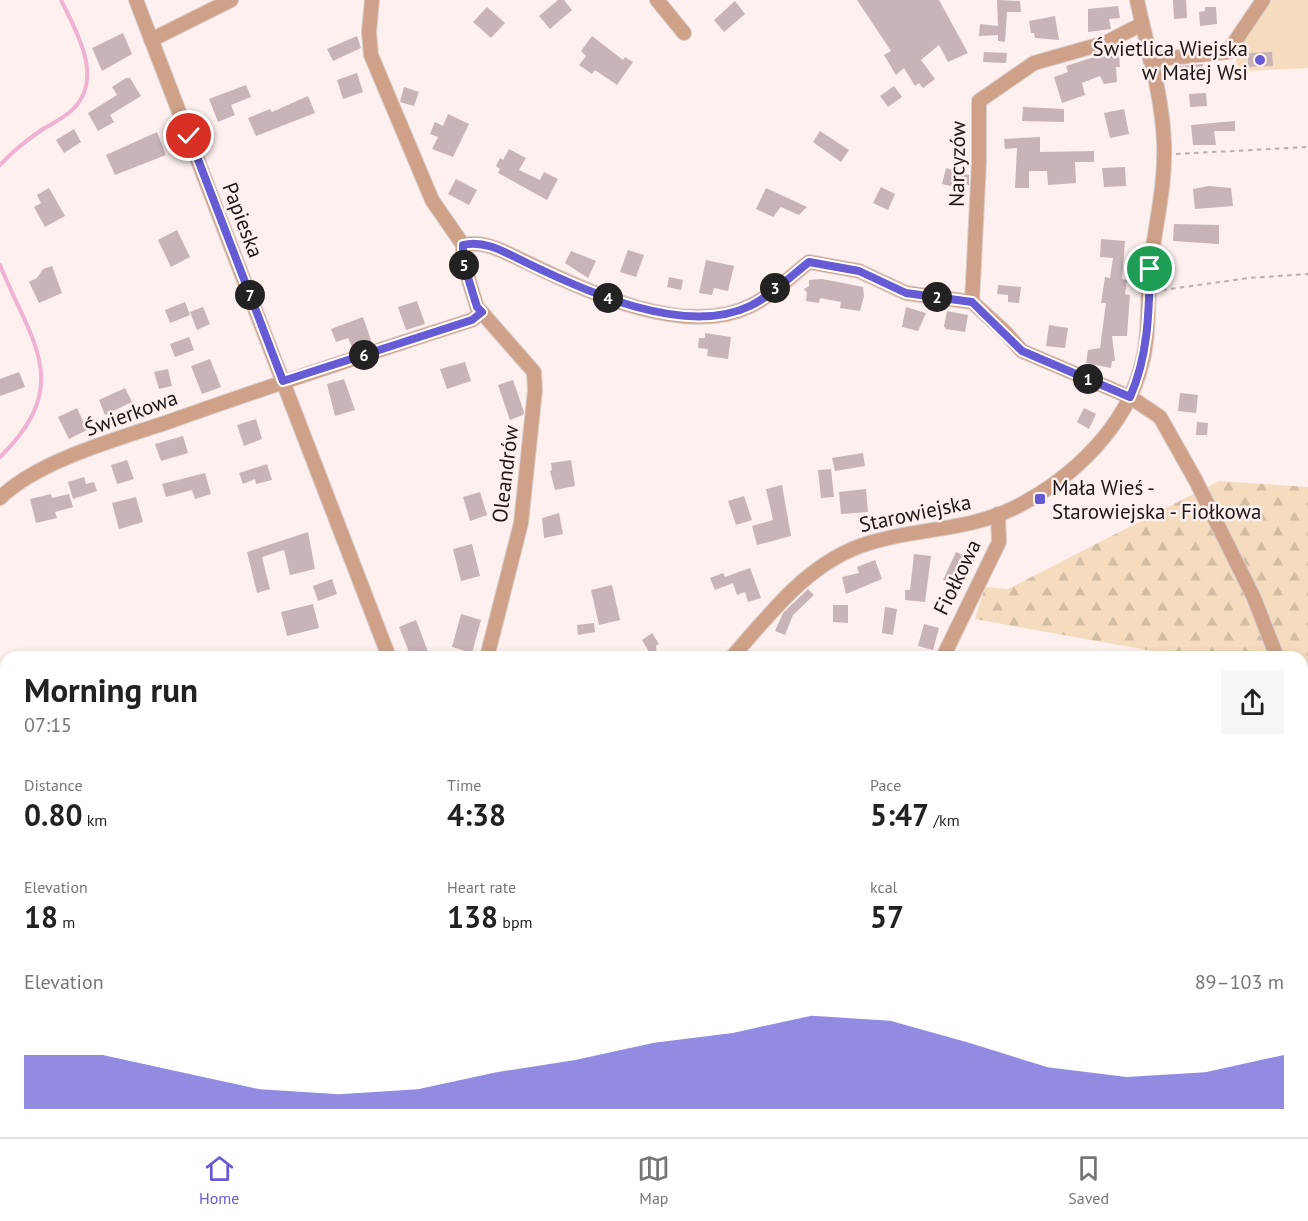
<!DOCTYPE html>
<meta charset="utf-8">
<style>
body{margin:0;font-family:"PT Sans",sans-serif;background:#f6f6f6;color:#222;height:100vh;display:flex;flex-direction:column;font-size:22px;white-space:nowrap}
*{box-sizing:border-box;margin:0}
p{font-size:20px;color:#767676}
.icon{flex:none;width:33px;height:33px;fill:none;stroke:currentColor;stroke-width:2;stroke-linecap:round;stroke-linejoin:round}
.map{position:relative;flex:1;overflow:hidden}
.sheet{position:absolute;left:0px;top:651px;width:1308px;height:486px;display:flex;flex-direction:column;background:#fff;border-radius:18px 18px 0 0;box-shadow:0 3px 9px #0003}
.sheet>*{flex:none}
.pin{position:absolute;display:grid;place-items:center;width:51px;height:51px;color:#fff;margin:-26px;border:3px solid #fff;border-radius:50%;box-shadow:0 2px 6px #0007}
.km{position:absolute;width:30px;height:30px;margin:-15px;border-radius:50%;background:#222;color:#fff;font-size:16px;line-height:30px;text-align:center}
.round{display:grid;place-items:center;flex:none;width:63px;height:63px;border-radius:0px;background:#f6f6f6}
.summary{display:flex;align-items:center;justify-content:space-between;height:102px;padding:0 24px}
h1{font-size:33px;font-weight:600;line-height:45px}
.figures{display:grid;grid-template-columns:repeat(3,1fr);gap:9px;height:102px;padding:6px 24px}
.figures div{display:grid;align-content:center}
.figures b{font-size:30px;font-weight:600}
.figures small{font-size:16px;font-weight:400}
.figures p{font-size:16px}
.chart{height:168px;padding:12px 24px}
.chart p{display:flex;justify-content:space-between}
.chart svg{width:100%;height:108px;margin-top:6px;fill:#665bd5;opacity:.7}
.tabs{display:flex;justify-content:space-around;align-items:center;height:84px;border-top:2px solid #e0e0e0;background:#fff;font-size:16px;color:#767676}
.tabs a{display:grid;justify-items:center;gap:3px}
.tabs .current{color:#665bd5}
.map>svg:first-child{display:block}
</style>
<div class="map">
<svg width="1308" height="1137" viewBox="0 0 1308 1137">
<defs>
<pattern id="forest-firs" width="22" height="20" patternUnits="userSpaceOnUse" patternTransform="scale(1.5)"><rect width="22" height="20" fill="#f6dcbe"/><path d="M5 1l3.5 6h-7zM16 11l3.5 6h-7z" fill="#d2bca2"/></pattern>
</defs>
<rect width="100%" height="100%" fill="#fdf0ee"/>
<path fill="#f6dcbe" d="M1270 0H1308V68L1247 71C1237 70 1236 63 1235 54Z"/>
<path fill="url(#forest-firs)" d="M1219 481 1308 487V676L1302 675V657H1186L975 619 985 587 1008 589Z"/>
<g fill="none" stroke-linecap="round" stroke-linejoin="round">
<g stroke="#efb2d2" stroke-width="4">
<path d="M0 165C12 152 28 139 43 129 53 123 66 117 74 108 104 77 76 31 61 0"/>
<path d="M0 265C32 344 74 384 0 457"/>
</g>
</g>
<g fill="#c8b4b7">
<path d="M558 0H564L572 10 550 29 539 16Z"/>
<path d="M857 0H939L968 53 948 62 939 45 921 60 935 79 923 88 919 83 915 86 904 68 896 75 884 55 891 51Z"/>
<path d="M997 0 1020 1 1021 12H1007L1005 42 998 41V35L979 36 980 24 998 26Z"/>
<path d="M1173 0H1186L1187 18 1174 19Z"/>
<path d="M735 1 745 14 724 32 714 20Z"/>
<path d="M1118 6 1120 18 1109 19 1111 29 1088 32V9Z"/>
<path d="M487 7 505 23 491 38 473 22Z"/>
<path d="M1205 7H1216L1217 24 1200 26 1199 12 1205 11Z"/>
<path d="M1055 16 1059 40 1035 38 1034 33H1031L1029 21Z"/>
<path d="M123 33 132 54 102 71 92 48Z"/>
<path d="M357 36 361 48 333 61 327 49Z"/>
<path d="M592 36 623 60 625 57 633 62 617 85 595 70 592 74 579 65 586 56 581 51Z"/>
<path d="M984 52 1007 53 1006 63 983 62Z"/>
<path d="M1272 52 1273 66 1248 67V53Z"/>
<path d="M1119 55 1120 67H1116L1117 82 1104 84 1100 76 1082 83 1085 95 1062 103 1054 77 1068 72 1066 66 1091 58Z"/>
<path d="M1203 64V74L1179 76V66Z"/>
<path d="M357 73 363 92 343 99 337 80Z"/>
<path d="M126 78H130L141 96 110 115 114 122 98 131 88 113 117 95 112 87Z"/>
<path d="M246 85 251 97 231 105 235 115 218 122 209 99Z"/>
<path d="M894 86 902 97 888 107 880 96Z"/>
<path d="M404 87 419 92 414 106 400 102Z"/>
<path d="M1206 93 1207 106 1190 107 1189 94Z"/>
<path d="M308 96 315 113 256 136 248 118 270 109 272 112Z"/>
<path d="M1023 107 1064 109V122L1022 121Z"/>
<path d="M1124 109 1129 134 1110 138 1104 113Z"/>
<path d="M448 114 469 124 453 157 432 149 438 137 430 134 435 122 443 126Z"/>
<path d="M1235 121V131H1214L1216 145H1193L1191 125Z"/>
<path d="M74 129 81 142 64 153 56 140Z"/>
<path d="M820 131 849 150 841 162 813 142Z"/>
<path d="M157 132 166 155 115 175 106 155Z"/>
<path d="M1040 137V152L1094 151V162H1075L1076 183 1048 185 1047 171H1029V188H1015L1017 148 1005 149 1004 139Z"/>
<path d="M509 149 526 158 519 170 540 180 544 172 558 179 547 200 498 173 500 169 496 166 500 158 503 160Z"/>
<path d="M1125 167 1126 186 1104 187 1102 168Z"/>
<path d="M946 168 969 175V185L957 182 955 187 942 184Z"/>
<path d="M456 179 477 190 469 205 448 194Z"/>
<path d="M1209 186 1231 188 1233 206 1195 209 1193 189Z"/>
<path d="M881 187 895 194 888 210 873 203Z"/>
<path d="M49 188 65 216 45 227 34 207 41 203 37 195Z"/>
<path d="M766 188 807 207 799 215 781 207 773 217 756 209Z"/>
<path d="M1174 224 1219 225V244L1173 241Z"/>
<path d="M177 230 190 257 171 267 158 240Z"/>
<path d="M1101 239 1125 241 1122 279 1127 280 1125 294 1130 295 1127 336H1112L1115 361H1112L1111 368 1086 363 1088 350 1100 348 1106 303H1101L1105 277 1110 278 1113 258 1100 257Z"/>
<path d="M628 250 644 255 636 277 620 272Z"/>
<path d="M571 251 596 261 588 278 565 263Z"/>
<path d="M706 260 734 266 728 291 714 288 712 295 699 293Z"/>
<path d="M52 266 62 293 39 303 29 282 37 278 43 269Z"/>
<path d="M669 277 683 280 681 290 667 287Z"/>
<path d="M822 279 863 287 864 296 860 311 840 308 841 302 820 298 819 303 806 301 807 293 804 289 809 286V280Z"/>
<path d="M998 285 1021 287 1019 303 1008 302V295L997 294Z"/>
<path d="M417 301 425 324 406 330 398 307Z"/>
<path d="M185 302 190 315 170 323 165 310Z"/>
<path d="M203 307 210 324 197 330 190 312Z"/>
<path d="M906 307 926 313 918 331 902 327Z"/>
<path d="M947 311 968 315 965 332 946 329 944 326Z"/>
<path d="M363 317 372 343 353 349 348 338 336 342 331 329Z"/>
<path d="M1049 325 1068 328 1065 348 1046 346Z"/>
<path d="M705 333 731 337 728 359 707 356 708 349 698 348 699 338H705Z"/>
<path d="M189 337 194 350 175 357 170 344Z"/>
<path d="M210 359 221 387 202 394 191 366Z"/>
<path d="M465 362 471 381 447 389 440 369Z"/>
<path d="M168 369 172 386 159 389 154 372Z"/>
<path d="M19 372 25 387 0 396V379Z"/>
<path d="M344 379 355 410 335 416 327 384Z"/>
<path d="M513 380 524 412 523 415 510 420 498 385Z"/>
<path d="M125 388 132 402 105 415 99 400Z"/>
<path d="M1180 393 1198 395 1196 413 1178 411Z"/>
<path d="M77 408 87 430 69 439 58 417Z"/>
<path d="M1084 408 1096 414 1089 429 1077 422Z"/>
<path d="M256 419 262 439 244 446 237 425Z"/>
<path d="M1197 422 1208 423 1207 435H1196Z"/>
<path d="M183 436 188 453 161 461 155 444Z"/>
<path d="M863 453 865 466 835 471 832 458Z"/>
<path d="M127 460 134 479 117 484 111 465Z"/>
<path d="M571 460 575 486 555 490 550 471 552 470 551 463Z"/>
<path d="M267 464 272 480 256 484 255 479 243 484 239 473Z"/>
<path d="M831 469 834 497 821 498 818 470Z"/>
<path d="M205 473 211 494 195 499 192 490 166 497 162 484Z"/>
<path d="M84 477 86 484 94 482 97 491 73 499 68 482Z"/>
<path d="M782 485 791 536 757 545 752 526 773 520 766 489Z"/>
<path d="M866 489 868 512 841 514 839 492Z"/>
<path d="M480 492 487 515 470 521 463 497Z"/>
<path d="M51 494 52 498 69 494 73 507 55 512 57 518 36 523 30 499Z"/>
<path d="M744 496 752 520 736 525 728 501Z"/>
<path d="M136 497 143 522 119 529 112 503Z"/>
<path d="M559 513 563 534 544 538 542 518Z"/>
<path d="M308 532 315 569 290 575 284 550 262 557 270 589 257 593 247 552Z"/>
<path d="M472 544 480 576 461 581 453 549Z"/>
<path d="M956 552 974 560 960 588 943 580Z"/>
<path d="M914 554 931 556 925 602 905 600V590H910Z"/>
<path d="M875 560 882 579 846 594 842 577 859 573 857 567Z"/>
<path d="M750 568 761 598 748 602 745 592 737 595 733 583 715 590 710 578 723 573 725 577Z"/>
<path d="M332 579 337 594 318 601 313 586Z"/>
<path d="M612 585 620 620 599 625 591 590Z"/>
<path d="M808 589 814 595 793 615 785 635 775 631 783 613Z"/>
<path d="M313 604 319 628 287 636 281 612Z"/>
<path d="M833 605H848V623L833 622Z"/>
<path d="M885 607 897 609 893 635 882 633Z"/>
<path d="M461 614 481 620 472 653 452 647Z"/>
<path d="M416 620 430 657H411L399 627Z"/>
<path d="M594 623 595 632 578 635 577 625Z"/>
<path d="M924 624 939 628 933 650 918 646Z"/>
<path d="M652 633 659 644 656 646 657 657H652L642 640Z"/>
</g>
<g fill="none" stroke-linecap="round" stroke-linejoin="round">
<g stroke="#d9cdcb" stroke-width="16">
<g id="minor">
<path d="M136 0 389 657"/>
<path d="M372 0 369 32 371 55 432 200 463 245V261L477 307 534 372 535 390 521 523 487 657"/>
<path d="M657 0 684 33"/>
<path d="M151 40 231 0"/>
<path d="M1150 60 1228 52 1263 0"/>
<path d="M463 245C485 239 508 254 528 263 587 292 686 338 750 306 771 296 791 276 809 262L859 271 906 293 972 302 1004 331 1022 351 1130 397 1160 417 1196 481 1254 598 1277 657"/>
<path d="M972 302 979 162V101L1034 63 1105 43 1142 24"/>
<path d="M0 498C38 461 114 440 165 423 267 387 369 353 472 320L482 312"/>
<path d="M732 657C771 613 809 561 869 543 917 528 967 531 1014 508 1072 479 1127 427 1142 363 1150 332 1147 300 1150 268 1155 226 1166 185 1164 142 1162 94 1147 47 1137 0"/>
<path d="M943 657 999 542 998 514"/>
<path d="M1302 725 1308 745"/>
<path d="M0 800 6 799"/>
<path d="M1302 999 1308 980"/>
<path d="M0 1021 6 1019"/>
<path d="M462 1131V1137"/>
<path d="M801 1137 802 1131"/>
</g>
</g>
<g stroke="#baaead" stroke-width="2" stroke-dasharray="4.5 4.5" stroke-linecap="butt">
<path d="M1176 154 1308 147"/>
<path d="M1162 290 1249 278 1308 274"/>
<path d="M267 1131 268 1137"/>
<path d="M349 1131 350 1137"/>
<path d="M1266 1137 1267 1131"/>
</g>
<use href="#minor" stroke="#cea188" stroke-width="14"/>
</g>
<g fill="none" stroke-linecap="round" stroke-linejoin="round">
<g stroke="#fff" stroke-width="12">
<path id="route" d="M189 136 283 381 472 320 482 312 477 307 463 261V245C485 239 508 254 527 263 587 292 685 337 750 306 771 296 791 276 809 262L859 271 906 293 972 302 1022 351 1130 397C1148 357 1149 312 1150 269"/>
</g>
<use href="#route" stroke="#665bd5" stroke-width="8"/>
</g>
<g fill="#665bd5" stroke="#fdf0ee" stroke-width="2">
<circle cx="1260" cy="60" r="6"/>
<rect x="1034" y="493" width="12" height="12" rx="3"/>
</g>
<g text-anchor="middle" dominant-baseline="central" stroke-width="5" stroke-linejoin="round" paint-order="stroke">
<g font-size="21" fill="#1d1615" stroke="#fdf0ee" text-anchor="end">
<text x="1248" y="48">Świetlica Wiejska<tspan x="1248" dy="24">w Małej Wsi</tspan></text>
<text x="1052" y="487" text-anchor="start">Mała Wieś -<tspan x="1052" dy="24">Starowiejska - Fiołkowa</tspan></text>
</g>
<g font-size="21" fill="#1d1615" stroke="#fdf0ee">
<text transform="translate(957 164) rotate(-89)">Narcyzów</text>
<text transform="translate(243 220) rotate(69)">Papieska</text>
<text transform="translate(131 413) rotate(-20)">Świerkowa</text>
<text transform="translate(505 474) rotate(-83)">Oleandrów</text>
<text transform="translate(915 513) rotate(-12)">Starowiejska</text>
<text transform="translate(957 577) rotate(-64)">Fiołkowa</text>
</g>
</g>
</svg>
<div class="pin" style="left:1150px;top:269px;background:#1e9e55"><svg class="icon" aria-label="arrive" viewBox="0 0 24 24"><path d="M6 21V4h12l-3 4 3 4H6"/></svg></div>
<div class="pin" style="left:189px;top:136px;background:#d93025"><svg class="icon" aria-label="check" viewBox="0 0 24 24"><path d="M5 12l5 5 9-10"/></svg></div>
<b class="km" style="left:1088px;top:379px">1</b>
<b class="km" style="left:937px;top:297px">2</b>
<b class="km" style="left:775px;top:288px">3</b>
<b class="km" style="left:608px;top:298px">4</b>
<b class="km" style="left:464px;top:265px">5</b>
<b class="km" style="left:364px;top:355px">6</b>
<b class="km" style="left:250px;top:295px">7</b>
<section class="sheet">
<div class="summary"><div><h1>Morning run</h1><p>07:15</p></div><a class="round"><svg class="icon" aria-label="share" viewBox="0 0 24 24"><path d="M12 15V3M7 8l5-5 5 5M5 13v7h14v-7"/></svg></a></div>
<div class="figures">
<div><p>Distance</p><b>0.80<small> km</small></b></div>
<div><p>Time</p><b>4:38</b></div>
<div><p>Pace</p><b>5:47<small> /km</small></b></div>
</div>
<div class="figures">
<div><p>Elevation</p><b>18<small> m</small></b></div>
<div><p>Heart rate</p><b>138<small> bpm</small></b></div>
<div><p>kcal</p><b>57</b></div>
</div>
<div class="chart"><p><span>Elevation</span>89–103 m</p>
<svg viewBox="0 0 160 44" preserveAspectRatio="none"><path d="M0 44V22L10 22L20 29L30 36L40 38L50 36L60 29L70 24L80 17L90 13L100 6L110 8L120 17L130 27L140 31L150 29L160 22V44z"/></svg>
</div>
</section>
</div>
<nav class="tabs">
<a class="current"><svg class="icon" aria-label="home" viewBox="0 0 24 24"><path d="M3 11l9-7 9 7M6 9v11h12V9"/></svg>Home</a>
<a><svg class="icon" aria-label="map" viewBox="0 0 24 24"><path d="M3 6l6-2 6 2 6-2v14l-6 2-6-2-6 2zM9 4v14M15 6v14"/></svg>Map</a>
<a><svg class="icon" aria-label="saved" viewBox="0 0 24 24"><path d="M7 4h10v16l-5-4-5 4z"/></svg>Saved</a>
</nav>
